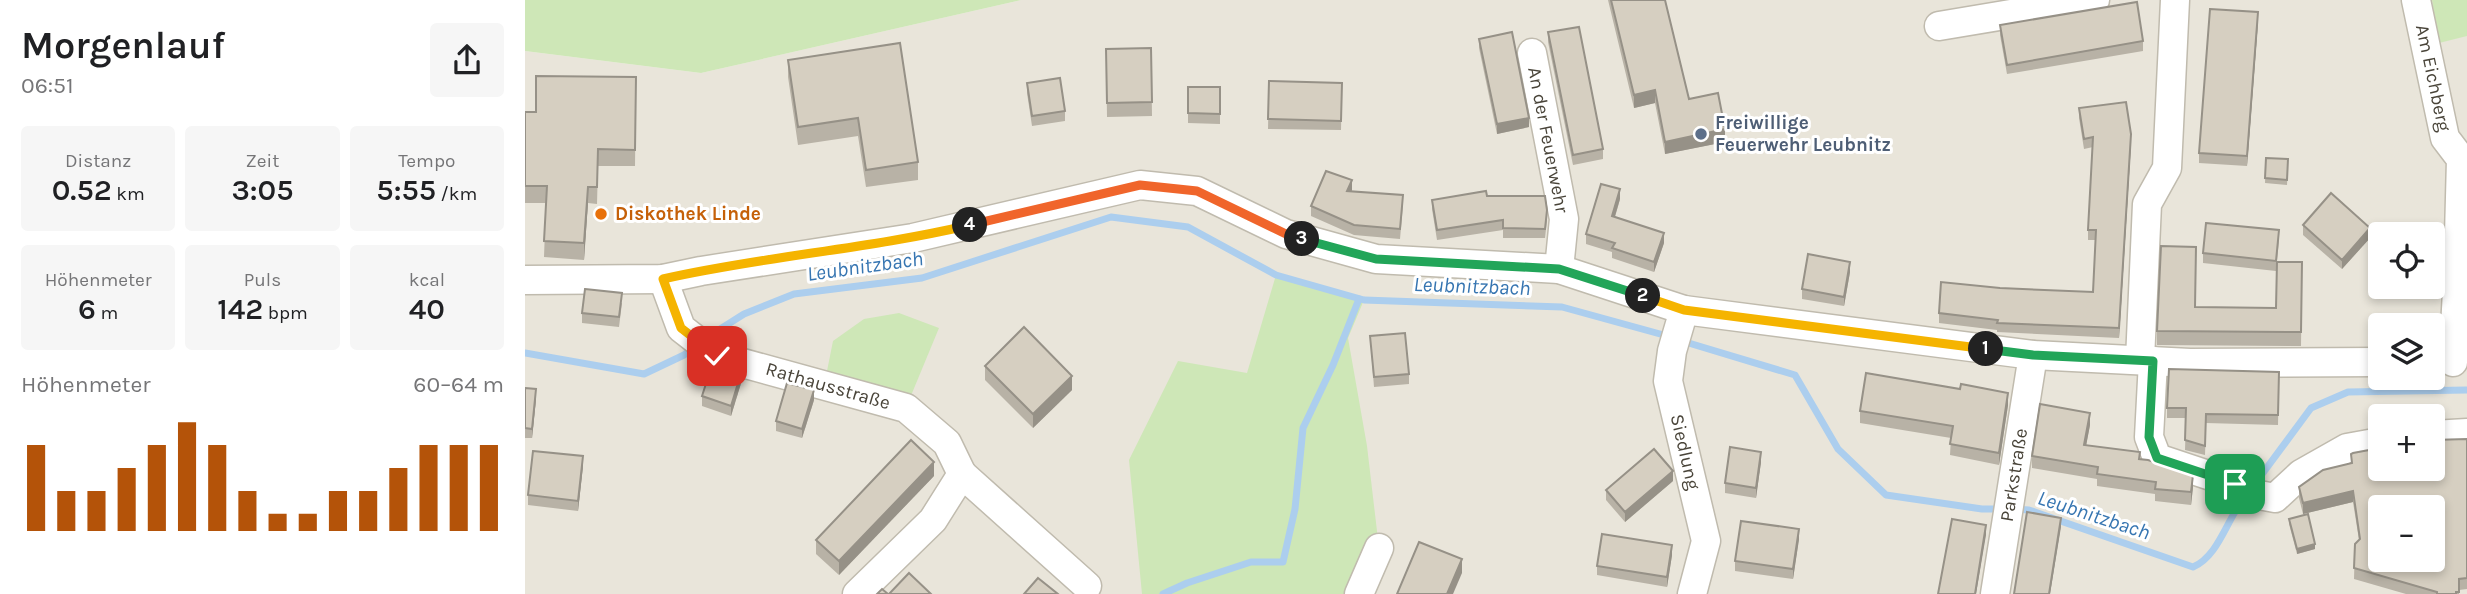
<!DOCTYPE html>
<html lang="de">
<meta charset="utf-8">
<style>
body{margin:0;font-family:Karla,sans-serif;background:#f6f6f6;color:#202124;height:100vh;display:flex;flex-direction:column;font-size:26px;white-space:nowrap}
*{box-sizing:border-box;margin:0}
p{font-size:23px;color:#757577}
.icon{flex:none;width:38px;height:38px;fill:none;stroke:currentColor;stroke-width:2;stroke-linecap:round;stroke-linejoin:round}
.map{position:relative;flex:1;overflow:hidden}
.side{display:flex;flex-direction:column;background:#fff;width:525px}
.side>*{flex:none}
.controls{position:absolute;left:1843px;top:222px;display:grid;gap:14px}
.controls a{display:grid;place-items:center;width:77px;height:77px;border-radius:7px;background:#fff;box-shadow:0 4px 10px #0003;font-size:35px}
.pin{position:absolute;display:grid;place-items:center;width:60px;height:60px;color:#fff;margin:-30px;border-radius:14px;box-shadow:0 4px 10px #0006}
.km{position:absolute;width:35px;height:35px;margin:-18px;border-radius:50%;background:#222;color:#fff;font-size:19px;line-height:35px;text-align:center}
.round{display:grid;place-items:center;flex:none;width:74px;height:74px;border-radius:7px;background:#f6f6f6}
.summary{display:flex;align-items:center;justify-content:space-between;height:119px;padding:0 21px}
h1{font-size:38px;font-weight:600;line-height:52px}
.stats{display:grid;grid-template-columns:repeat(3,1fr);gap:10px;height:119px;padding:7px 21px}
.stats div{display:grid;align-content:center;border-radius:7px;background:#f6f6f6;text-align:center}
.stats b{font-size:30px;font-weight:600}
.stats small{font-size:19px;font-weight:400}
.stats p{font-size:19px}
.chart{height:196px;padding:14px 21px}
.chart p{display:flex;justify-content:space-between}
.chart svg{width:100%;height:126px;margin-top:7px;stroke:#b45309;stroke-width:6}
main{display:flex;flex:1;min-height:0}
.map>svg:first-child{display:block}
</style>
<main>
<section class="side">
<div class="summary"><div><h1>Morgenlauf</h1><p>06:51</p></div><a class="round"><svg class="icon" aria-label="share" viewBox="0 0 24 24"><path d="M12 15V3M7 8l5-5 5 5M5 13v7h14v-7"/></svg></a></div>
<div class="stats">
<div><p>Distanz</p><b>0.52<small> km</small></b></div>
<div><p>Zeit</p><b>3:05</b></div>
<div><p>Tempo</p><b>5:55<small> /km</small></b></div>
</div>
<div class="stats">
<div><p>Höhenmeter</p><b>6<small> m</small></b></div>
<div><p>Puls</p><b>142<small> bpm</small></b></div>
<div><p>kcal</p><b>40</b></div>
</div>
<div class="chart"><p><span>Höhenmeter</span>60–64 m</p>
<svg viewBox="0 0 160 44" preserveAspectRatio="none"><path d="M5 44V14M15 44V30M25 44V30M35 44V22M45 44V14M55 44V6M65 44V14M75 44V30M85 44V38M95 44V38M105 44V30M115 44V30M125 44V22M135 44V14M145 44V14M155 44V14"/></svg>
</div>
</section>
<div class="map">
<svg width="1942" height="594" viewBox="0 0 1942 594">
<rect width="100%" height="100%" fill="#f5f3eb"/>
<path fill="#e9e5da" fill-rule="evenodd" d="M496 0H1942V594H0V51L176 73ZM1855 234H1908V287H1855ZM1855 326H1908V378H1855ZM1855 416H1908V469H1855ZM1855 508H1908V560H1855Z"/>
<g fill="#cee7b7">
<path d="M0 0H496L176 73 0 51Z"/>
<path d="M1907 0H1942V36L1914 43Z"/>
<path d="M751 275 839 300 823 338 842 446 854 548 834 594H617L604 460 653 361 722 373Z"/>
<path d="M374 313 414 328 385 398 302 371 308 341 339 319Z"/>
</g>
<g fill="none" stroke-linecap="round" stroke-linejoin="round">
<g stroke="#acceee" stroke-width="7">
<path d="M181 338 219 314 269 294 397 278 586 217 663 227 751 275 839 300 1037 307 1146 337"/>
<path d="M1157 341 1270 375 1313 449 1361 495 1457 509H1477"/>
<path d="M0 353 119 374 159 355 169 347"/>
<path d="M1729 485 1786 408 1823 392 1942 390"/>
<path d="M1489 509 1504 510 1668 567C1694 556 1702 518 1720 497"/>
<path d="M638 594 662 583 726 562H758L770 509 778 428 808 365 834 299"/>
</g>
<g stroke="#c0bbae" stroke-width="31">
<g id="minor">
<path d="M1891 0 1920 138 1936 159 1933 274 1928 362"/>
<path d="M1414 26 1570 0"/>
<path d="M1007 53 1039 219 1034 269"/>
<path d="M138 279 156 328 192 356 381 408 422 443 437 474 408 520 332 594"/>
<path d="M0 280 138 279 176 271 388 238 615 185 672 191 761 234 851 259 1034 269 1159 310 1508 355 1665 363 1855 362"/>
<path d="M1159 310 1147 351 1143 381 1181 541 1167 594"/>
<path d="M1615 360 1622 204 1642 168 1650 0"/>
<path d="M1628 361 1624 437 1632 458 1710 484 1734 495 1750 498 1776 474 1822 448 1855 442"/>
<path d="M1908 435 1942 433"/>
<path d="M437 474 562 586"/>
<path d="M834 594 854 548"/>
<path d="M1470 594 1508 355"/>
</g>
</g>
<use href="#minor" stroke="#fff" stroke-width="28"/>
</g>
<g fill="#b8b2a6">
<path d="M1083 0H1140L1164 99 1200 142 1140 154 1130 103 1109 108Z"/>
<path d="M1733 22 1722 166 1674 163V153Z"/>
<path d="M1475 25 1618 41V51L1482 74 1475 35Z"/>
<path d="M1023 32 1078 149V159L1048 165 1023 42Z"/>
<path d="M954 39 1004 127 972 134 954 48Z"/>
<path d="M626 48 627 116 582 117 581 49Z"/>
<path d="M263 60 393 162V180L341 187 333 136 273 145 263 77Z"/>
<path d="M111 77 110 166H73L72 204 63 203 59 260 19 257 21 203H0V112H11Z"/>
<path d="M744 81 817 83 816 130 743 129Z"/>
<path d="M502 83 540 111V121L507 126 502 93Z"/>
<path d="M663 87H695V124L663 123Z"/>
<path d="M1554 108 1606 144 1594 338 1472 332V330L1414 323V313L1475 288 1568 292 1571 240H1563V230L1568 147 1559 149 1554 118Z"/>
<path d="M1741 158 1763 159 1762 185 1740 183Z"/>
<path d="M827 190V191L878 205 875 239 829 235 786 216V206Z"/>
<path d="M962 196 1022 220 1020 238H978V230L912 240 907 209V200Z"/>
<path d="M1095 199 1090 217 1139 243 1129 272 1087 258V252L1061 244V234Z"/>
<path d="M1778 225 1845 238 1817 269 1778 235Z"/>
<path d="M1754 240 1751 271 1678 263V253Z"/>
<path d="M1777 262 1776 346 1632 345V331L1670 307 1751 308Z"/>
<path d="M1325 272 1319 306 1277 299V289Z"/>
<path d="M97 303 94 327 57 323V313Z"/>
<path d="M845 336 884 374V384L849 387Z"/>
<path d="M460 366 547 390 508 428 460 380Z"/>
<path d="M1754 372 1753 425 1681 423 1680 455 1660 450 1661 418H1642V408Z"/>
<path d="M217 380 206 416 177 406V396Z"/>
<path d="M0 388 11 399 7 438H0Z"/>
<path d="M289 400 277 438 251 431V421Z"/>
<path d="M1483 405 1474 465 1425 455 1426 438 1335 423V411Z"/>
<path d="M1565 425 1561 445 1615 459 1668 487 1666 505 1630 501V494L1572 486V479L1507 468V456Z"/>
<path d="M1942 439V589L1934 590V594H1881L1829 579 1830 544 1834 540 1828 502 1778 514 1774 498V487L1826 463V454Z"/>
<path d="M1236 462 1231 498 1200 493V483Z"/>
<path d="M58 466 53 511 3 505V495Z"/>
<path d="M409 476 314 575 291 554V540Z"/>
<path d="M1148 481 1100 522 1081 500V490Z"/>
<path d="M1764 519 1790 549 1772 554 1764 524Z"/>
<path d="M1274 539 1268 579 1210 571V561Z"/>
<path d="M1147 555 1142 587 1072 575V566Z"/>
</g>
<g fill="#969187">
<path d="M1733 12V22L1722 166V156Z"/>
<path d="M1130 90V103L1109 108V95Z"/>
<path d="M1004 118V127L972 134V124Z"/>
<path d="M1200 129V142L1140 154V142Z"/>
<path d="M1606 134V144L1594 338V328Z"/>
<path d="M827 180V190L822 200V191Z"/>
<path d="M63 187V203L59 260V243Z"/>
<path d="M1095 189V199L1087 226V216Z"/>
<path d="M1845 228V238L1817 269V260Z"/>
<path d="M1139 233V243L1129 272V262Z"/>
<path d="M1325 262V272L1319 306V297Z"/>
<path d="M217 370V380L206 416V406Z"/>
<path d="M547 376V390L508 428V414Z"/>
<path d="M11 389V399L7 438V429Z"/>
<path d="M289 390V400L277 438V429Z"/>
<path d="M1483 393V405L1474 465V453Z"/>
<path d="M1565 413V425L1559 457V445Z"/>
<path d="M1236 452V462L1231 498V488Z"/>
<path d="M58 456V466L53 511V501Z"/>
<path d="M409 462V476L314 575V561Z"/>
<path d="M1148 471V481L1100 522V512Z"/>
<path d="M1668 475V487L1666 505V492Z"/>
<path d="M1828 491V502L1778 514V503Z"/>
<path d="M1536 518V527L1525 594H1524Z"/>
<path d="M1461 525V535L1451 594H1450Z"/>
<path d="M1274 529V539L1268 579V569Z"/>
<path d="M1790 544V549L1772 554V549Z"/>
<path d="M1147 545V555L1142 587V577Z"/>
<path d="M937 559V573L928 594H922Z"/>
</g>
<g fill="#d6cfc1" stroke="#969187" stroke-width="2" fill-rule="evenodd">
<path d="M1086 0H1140L1164 99 1193 93 1200 129 1140 142 1130 90 1109 95Z"/>
<path d="M1612 2 1618 41 1482 65 1475 25Z"/>
<path d="M1685 9 1733 12 1722 156 1674 153Z"/>
<path d="M1054 27 1078 149 1048 155 1023 32Z"/>
<path d="M987 32 1004 118 972 124 954 39Z"/>
<path d="M375 43 393 162 341 170 333 118 273 127 263 60Z"/>
<path d="M626 48 627 102 582 103 581 49Z"/>
<path d="M11 76 111 77 110 150 73 149 72 187H63L59 243 19 241 22 186H0V112H11Z"/>
<path d="M535 78 540 111 507 116 502 83Z"/>
<path d="M744 81 817 83 816 121 743 119Z"/>
<path d="M663 87H695V114L663 113Z"/>
<path d="M1601 102 1606 134 1594 328 1472 323 1473 320 1414 313 1416 282 1475 288 1568 292 1571 230H1563L1568 137 1559 139 1554 108Z"/>
<path d="M1741 158 1763 159 1762 180 1740 178Z"/>
<path d="M801 171 827 180 822 191 878 195 875 229 829 225 786 206Z"/>
<path d="M1076 184 1095 189 1087 216 1139 233 1129 262 1087 248 1090 243 1061 234Z"/>
<path d="M961 191 962 196H1020L1022 210 1020 229 978 228V220L912 230 907 200Z"/>
<path d="M1806 193 1845 228 1817 260 1778 225Z"/>
<path d="M1681 223 1754 230 1751 261 1678 253Z"/>
<path d="M1636 246 1671 247 1670 307 1751 308 1752 262H1777L1776 332 1632 331Z"/>
<path d="M1283 254 1325 262 1319 297 1277 289Z"/>
<path d="M60 289 97 293 94 317 57 313Z"/>
<path d="M499 327 547 376 508 414 460 366Z"/>
<path d="M880 333 884 374 849 377 845 336Z"/>
<path d="M188 362 217 370 206 406 177 396Z"/>
<path d="M1644 369 1754 372 1753 415 1681 414 1680 446 1660 440 1661 408H1642Z"/>
<path d="M1341 373 1435 389 1436 384 1483 393 1474 453 1425 444 1428 426 1335 411Z"/>
<path d="M262 383 289 390 277 429 251 421Z"/>
<path d="M0 388 11 389 7 429 0 428Z"/>
<path d="M1515 404 1565 413 1559 445 1615 452 1614 459 1623 460 1668 475 1666 492 1630 489 1631 482 1572 474 1573 467 1507 456Z"/>
<path d="M1942 439V578L1934 579V592H1931V594H1912V592L1829 568 1830 544 1835 539 1828 491 1778 503 1774 487 1798 470 1827 463 1826 454 1828 453 1855 448V469H1908V440ZM1855 508H1908V560H1855Z"/>
<path d="M386 440 409 462 314 561 291 540Z"/>
<path d="M1205 447 1236 452 1231 488 1200 483Z"/>
<path d="M1129 449 1148 471 1100 512 1081 490Z"/>
<path d="M8 451 58 456 53 501 3 495Z"/>
<path d="M1502 512 1536 518 1524 594H1489Z"/>
<path d="M1783 514 1790 544 1772 549 1764 519Z"/>
<path d="M1427 519 1461 525 1450 594H1413Z"/>
<path d="M1216 521 1274 529 1268 569 1210 561Z"/>
<path d="M1077 534 1147 545 1142 577 1072 566Z"/>
<path d="M894 542 937 559 922 594H872Z"/>
<path d="M384 573 406 594H364Z"/>
<path d="M513 578 533 594H499Z"/>
<path d="M357 589 363 594H352Z"/>
</g>
<g fill="none" stroke-linecap="round" stroke-linejoin="round">
<g stroke="#fff" stroke-width="14">
<path id="split-1" d="M1461 349 1508 355 1628 361 1624 437 1632 458 1710 484"/>
</g>
<g stroke="#fff" stroke-width="14">
<path id="split-2" d="M1118 296 1159 310 1461 349"/>
</g>
<g stroke="#fff" stroke-width="14">
<path id="split-3" d="M777 239 851 259 1034 269 1118 296"/>
</g>
<g stroke="#fff" stroke-width="14">
<path id="split-4" d="M445 225 615 185 672 191 761 234 777 239"/>
</g>
<g stroke="#fff" stroke-width="14">
<path id="split-5" d="M192 356 156 328 138 279C239 256 344 249 445 225"/>
</g>
<use href="#split-1" stroke="#22a559" stroke-width="9"/>
<use href="#split-2" stroke="#f5b400" stroke-width="9"/>
<use href="#split-3" stroke="#22a559" stroke-width="9"/>
<use href="#split-4" stroke="#f0652b" stroke-width="9"/>
<use href="#split-5" stroke="#f5b400" stroke-width="9"/>
</g>
<circle fill="#5c6f8a" stroke="#fff" stroke-width="2.5" cx="1176" cy="134" r="7"/>
<circle fill="#e8710a" stroke="#fff" stroke-width="2.5" cx="76" cy="214" r="7"/>
<g text-anchor="middle" dominant-baseline="central" stroke-width="6" stroke-linejoin="round" paint-order="stroke">
<g font-size="19" fill="#494439" stroke="#fff">
<text transform="translate(1908 78) rotate(78)">Am Eichberg</text>
<text transform="translate(1023 140) rotate(79)">An der Feuerwehr</text>
<text transform="translate(303 386) rotate(16)">Rathausstraße</text>
<text transform="translate(1160 452) rotate(77)">Siedlung</text>
<text transform="translate(1489 475) rotate(-81)">Parkstraße</text>
</g>
<g font-size="19" font-weight="bold" fill="#4e5e75" stroke="#fff" text-anchor="start">
<text x="1190" y="123">Freiwillige<tspan x="1190" dy="22">Feuerwehr Leubnitz</tspan></text>
</g>
<g font-size="19" font-weight="bold" fill="#c56008" stroke="#fff" text-anchor="start">
<text x="90" y="214">Diskothek Linde</text>
</g>
<g font-size="21" font-style="italic" fill="#3675b1" stroke="#fff">
<text transform="translate(340 266) rotate(-8)">Leubnitzbach</text>
<text transform="translate(947 286) rotate(2)">Leubnitzbach</text>
<text transform="translate(1569 515) rotate(18)">Leubnitzbach</text>
</g>
</g>
</svg>
<div class="controls">
<a><svg class="icon" aria-label="locate" viewBox="0 0 24 24"><circle cx="12" cy="12" r="6"/><path d="M12 2v4M12 18v4M2 12h4M18 12h4"/></svg></a>
<a><svg class="icon" aria-label="layers" viewBox="0 0 24 24"><path d="M12 4l9 5-9 5-9-5zM3 14l9 5 9-5"/></svg></a>
<a>+</a>
<a>−</a>
</div>
<div class="pin" style="left:1710px;top:484px;background:#1e9e55"><svg class="icon" aria-label="arrive" viewBox="0 0 24 24"><path d="M6 21V4h12l-3 4 3 4H6"/></svg></div>
<div class="pin" style="left:192px;top:356px;background:#d93025"><svg class="icon" aria-label="check" viewBox="0 0 24 24"><path d="M5 12l5 5 9-10"/></svg></div>
<b class="km" style="left:1461px;top:349px">1</b>
<b class="km" style="left:1118px;top:296px">2</b>
<b class="km" style="left:777px;top:239px">3</b>
<b class="km" style="left:445px;top:225px">4</b>
</div>
</main>
